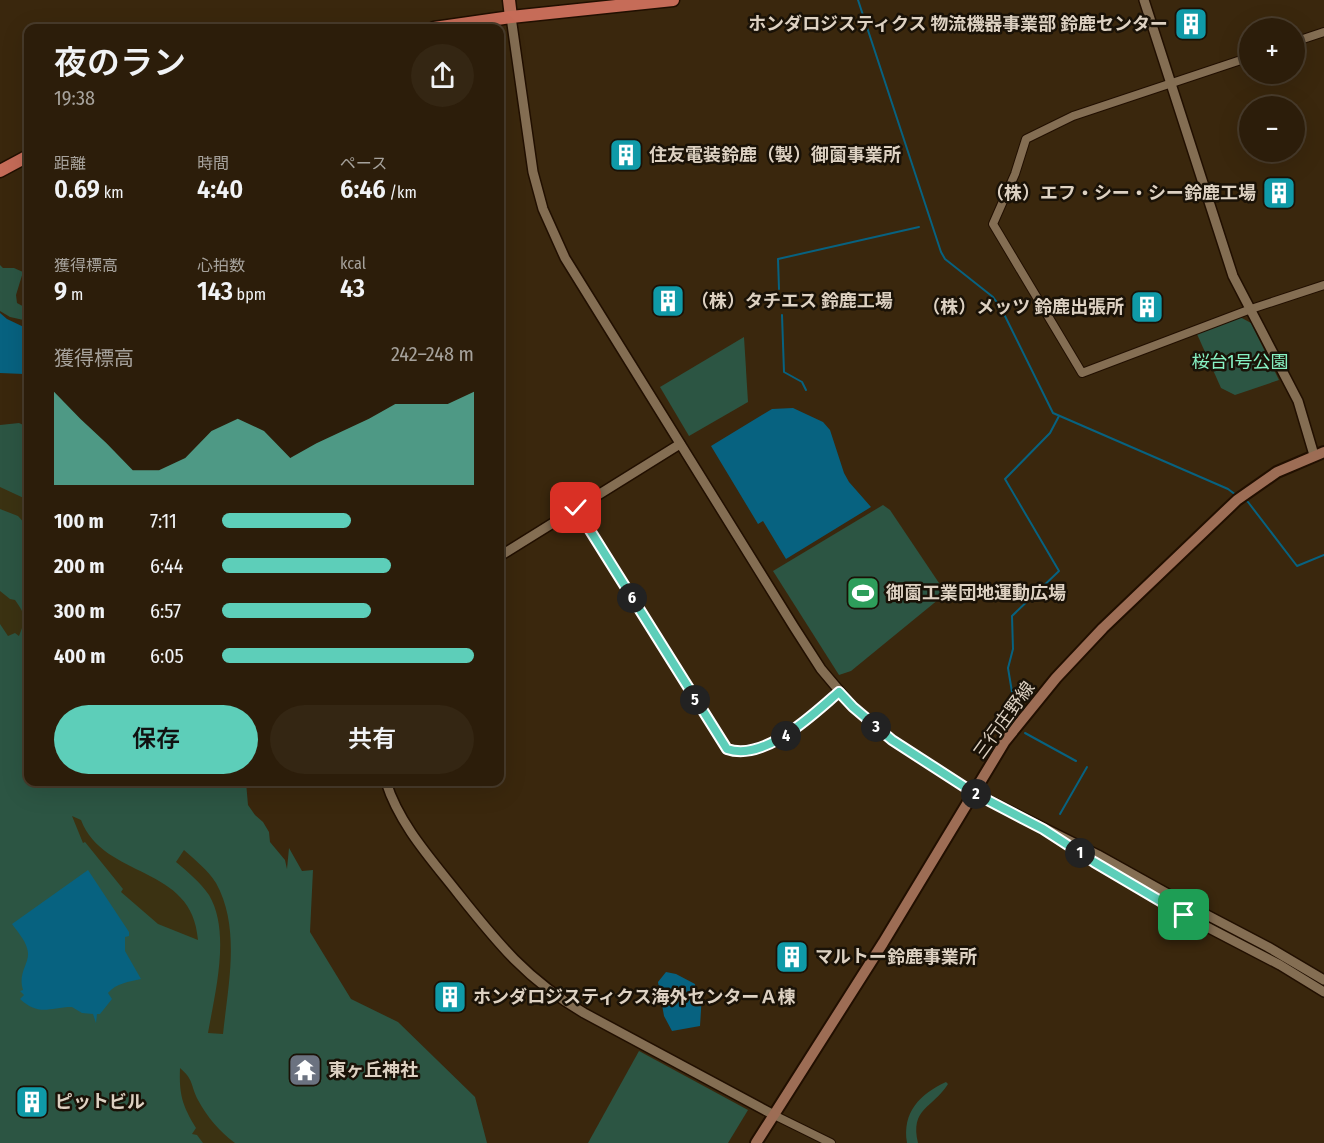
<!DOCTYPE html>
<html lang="ja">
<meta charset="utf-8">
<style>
body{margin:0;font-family:"Fira Sans Condensed","Noto Sans JP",sans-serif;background:#342613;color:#f1f3f6;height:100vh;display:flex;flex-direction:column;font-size:22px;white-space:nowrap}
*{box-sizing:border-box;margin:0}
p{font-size:20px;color:#a6a29c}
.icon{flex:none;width:33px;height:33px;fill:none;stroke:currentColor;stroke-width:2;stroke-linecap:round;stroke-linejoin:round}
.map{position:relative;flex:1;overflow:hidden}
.drawer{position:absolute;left:24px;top:24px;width:480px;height:762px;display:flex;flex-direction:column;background:#2c1d0a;border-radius:12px;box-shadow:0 6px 24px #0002,0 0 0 2px #483b2b}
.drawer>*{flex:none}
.fabs{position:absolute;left:1239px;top:18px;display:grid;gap:12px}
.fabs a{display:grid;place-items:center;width:66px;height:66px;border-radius:50%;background:#2c1d0a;box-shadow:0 6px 24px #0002,0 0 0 2px #483b2b;font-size:30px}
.pin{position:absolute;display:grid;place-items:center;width:51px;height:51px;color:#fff;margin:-26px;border-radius:12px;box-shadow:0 3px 9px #0006}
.km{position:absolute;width:30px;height:30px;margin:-15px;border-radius:50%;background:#222;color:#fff;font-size:16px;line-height:30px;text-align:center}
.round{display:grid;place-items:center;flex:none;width:63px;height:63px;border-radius:32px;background:#342613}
.summary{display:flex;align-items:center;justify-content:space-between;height:102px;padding:0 30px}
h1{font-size:33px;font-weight:600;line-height:45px}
.metrics{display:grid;grid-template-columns:repeat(3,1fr);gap:9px;height:102px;padding:6px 30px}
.metrics div{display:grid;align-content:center}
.metrics b{font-size:26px;font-weight:600}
.metrics small{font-size:16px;font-weight:400}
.metrics p{font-size:16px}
.chart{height:168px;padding:12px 30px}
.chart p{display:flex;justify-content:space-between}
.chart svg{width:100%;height:108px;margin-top:6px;fill:#5dceb9;opacity:.7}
.button{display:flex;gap:12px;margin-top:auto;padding:12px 30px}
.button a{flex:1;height:69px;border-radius:36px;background:#5dceb9;color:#111;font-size:24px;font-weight:600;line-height:69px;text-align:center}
.button a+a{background:#342613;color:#f1f3f6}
ul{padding:0 30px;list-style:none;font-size:20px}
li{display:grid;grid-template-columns:96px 72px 1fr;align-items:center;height:45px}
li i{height:15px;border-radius:8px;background:#5dceb9}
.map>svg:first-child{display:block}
</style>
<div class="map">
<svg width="1324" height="1143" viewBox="0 0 1324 1143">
<rect width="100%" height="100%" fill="#3a270d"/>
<g fill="#2c5543">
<path d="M0 265 3 268H14L23 272 16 295 17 303 28 309V321L10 317 0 311Z"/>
<path d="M1240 317 1251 323 1279 380 1235 395 1221 388 1197 334Z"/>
<path d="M744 337 748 402 689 436 660 387Z"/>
<path d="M19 423 28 427V782H246L248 805 255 815 263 822 269 832 270 842 285 860 287 869 289 848 302 871 313 870 310 932 351 999 398 1022 475 1097 487 1143H0V425Z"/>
<path d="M883 505 890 510 941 586 939 599 851 671 839 675 773 571Z"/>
<path d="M639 1051 748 1110 728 1143H588Z"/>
<path d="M946 1082 948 1084C932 1109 910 1108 918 1143H907C902 1112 920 1094 946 1082Z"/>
</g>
<g fill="#3b3212">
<path d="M0 487 28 500V527L18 516 0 509Z"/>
<path d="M0 591 10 599 15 600C26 615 26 619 19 636L15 633 8 636 0 624Z"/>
<path d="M72 816 81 820C104 880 193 864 198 940L158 924 121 892 123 889 85 842 83 843Z"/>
<path d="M184 850C195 860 208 870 216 883 241 928 228 986 223 1034L208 1033C215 993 231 932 209 895 200 882 188 872 176 862Z"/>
<path d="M180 1068C194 1080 190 1084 198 1100 207 1117 220 1132 235 1143H203L197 1135 192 1134 196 1128C182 1105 179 1094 180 1068Z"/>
</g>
<g fill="#076280">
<path d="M0 313 7 319 28 329V370L24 374 0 373Z"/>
<path d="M793 408 823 422 830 430 844 473 849 482 871 507 786 559 763 521 758 524 711 446 772 409Z"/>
<path d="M88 870 129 932V936L125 937V951L141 979C129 982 116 983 108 993L112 999 100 1014H97L96 1023 93 1014 82 1013 72 1007C49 1007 40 1017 20 999L24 995 20 991 23 990C17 971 32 962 27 948 25 940 17 931 12 924Z"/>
<path d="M666 972 676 974 695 984 696 994H702L700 1026 672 1031 664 1016 658 982Z"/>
</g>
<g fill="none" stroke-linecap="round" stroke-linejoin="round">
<g stroke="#076280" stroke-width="2">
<path d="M858 0 941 252 945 259 993 297 1001 308 1053 413 1228 489 1236 495"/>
<path d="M779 289 778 259 919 227"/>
<path d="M782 315 784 372 802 382 806 390"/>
<path d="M1243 499 1248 502 1297 566 1324 555"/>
<path d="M1010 720 1007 718 1013 698 1008 668 1013 649 1012 616 1059 571 1005 479 1050 433 1059 416"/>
<path d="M1025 733 1076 761"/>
<path d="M1060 814 1087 767"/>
</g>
<g stroke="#210f00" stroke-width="10">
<g id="minor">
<path d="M1294 42 1324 32"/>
<path d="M1250 57 1073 116 1026 139 1015 174 993 224 1082 373 1251 309 1324 285"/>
<path d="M774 1115 831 1143"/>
</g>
</g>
<g stroke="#210f00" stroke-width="12">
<g id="tertiary">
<path d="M1144 0 1233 276 1298 401 1314 455"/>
<path d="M511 17 533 172 543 209 565 258 794 627 821 669 853 707 892 740 974 793 1098 855 1186 904 1268 947 1324 980"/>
<path d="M576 508 727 749C765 762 813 714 839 692"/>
<path d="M500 556 680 444"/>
<path d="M386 782C398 820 424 851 449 882 493 937 522 977 584 1013L774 1115"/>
<path d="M1071 847 1184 915 1280 965 1324 992"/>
</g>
</g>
<g stroke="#210f00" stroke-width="14">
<path id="secondary" d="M756 1143 883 943 1005 741 1056 678 1103 628 1237 500 1277 472 1324 452"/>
</g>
<g stroke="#210f00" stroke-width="15">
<path id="primary" d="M509 0 511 17"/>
</g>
<g stroke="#210f00" stroke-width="15">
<g id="trunk">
<path d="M434 28 511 17 673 0"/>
<path d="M0 171 28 156"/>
</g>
</g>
<use href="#minor" stroke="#846e53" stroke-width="8"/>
<use href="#tertiary" stroke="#846e53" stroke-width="9"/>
<use href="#secondary" stroke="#9d6d55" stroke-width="10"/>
<use href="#primary" stroke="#b66d57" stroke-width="12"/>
<use href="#trunk" stroke="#c66c58" stroke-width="12"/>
</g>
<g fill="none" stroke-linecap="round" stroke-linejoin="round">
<g stroke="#fff" stroke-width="12">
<path id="route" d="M576 508 727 749C765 762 813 714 839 692L853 707 892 740 974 793 1043 829 1094 862 1184 915"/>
</g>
<use href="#route" stroke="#5dceb9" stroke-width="8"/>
</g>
<defs>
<g id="building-square" transform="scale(1.725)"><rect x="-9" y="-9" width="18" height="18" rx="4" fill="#0f9aa8" stroke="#1a1207"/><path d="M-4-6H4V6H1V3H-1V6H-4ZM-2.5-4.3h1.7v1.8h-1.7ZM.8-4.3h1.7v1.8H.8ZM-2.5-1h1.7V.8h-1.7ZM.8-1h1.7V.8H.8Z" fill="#fff"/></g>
<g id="stadium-square" transform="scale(1.725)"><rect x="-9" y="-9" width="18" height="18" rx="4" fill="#2e9e5b" stroke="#1a1207"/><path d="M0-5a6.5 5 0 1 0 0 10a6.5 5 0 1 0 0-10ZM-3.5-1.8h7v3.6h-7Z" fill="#fff"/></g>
<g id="temple-square" transform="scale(1.725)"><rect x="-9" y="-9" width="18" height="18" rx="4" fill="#6b7280" stroke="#1a1207"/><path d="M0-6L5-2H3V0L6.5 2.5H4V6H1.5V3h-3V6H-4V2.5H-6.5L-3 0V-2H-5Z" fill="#fff"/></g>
</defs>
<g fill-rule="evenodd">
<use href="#building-square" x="1191" y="24"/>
<use href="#building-square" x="626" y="155"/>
<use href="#building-square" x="1279" y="193"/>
<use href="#building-square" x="668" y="301"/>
<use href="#building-square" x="1147" y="307"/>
<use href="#stadium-square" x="863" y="593"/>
<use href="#building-square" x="792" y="957"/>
<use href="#building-square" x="450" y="997"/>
<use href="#temple-square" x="305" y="1070"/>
<use href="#building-square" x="32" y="1102"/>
</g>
<g text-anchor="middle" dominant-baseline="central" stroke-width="5" stroke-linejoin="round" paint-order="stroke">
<g font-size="18" font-weight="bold" fill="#ddd1c2" stroke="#1a1207" text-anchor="start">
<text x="1168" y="24" text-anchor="end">ホンダロジスティクス 物流機器事業部 鈴鹿センター</text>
<text x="649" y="155">住友電装鈴鹿（製）御薗事業所</text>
<text x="1256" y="193" text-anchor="end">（株）エフ・シー・シー鈴鹿工場</text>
<text x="691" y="301">（株）タチエス 鈴鹿工場</text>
<text x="1124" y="307" text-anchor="end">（株）メッツ 鈴鹿出張所</text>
<text x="886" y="593">御薗工業団地運動広場</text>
<text x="815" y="957">マルトー鈴鹿事業所</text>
<text x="473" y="997">ホンダロジスティクス海外センターＡ棟</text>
<text x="328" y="1070">東ヶ丘神社</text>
<text x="55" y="1102">ピットビル</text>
</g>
<g font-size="18" fill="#87f1c3" stroke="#1a1207">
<text x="1240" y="362">桜台1号公園</text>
</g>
<g font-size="18" fill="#ddd1c2" stroke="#1a1207">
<text transform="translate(1004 720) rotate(-54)">三行庄野線</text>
</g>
</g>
</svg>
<div class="fabs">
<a>+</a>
<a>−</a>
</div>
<div class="pin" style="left:1184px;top:915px;background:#1e9e55"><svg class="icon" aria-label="arrive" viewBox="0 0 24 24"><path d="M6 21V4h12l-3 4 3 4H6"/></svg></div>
<div class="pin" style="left:576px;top:508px;background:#d93025"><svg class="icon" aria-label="check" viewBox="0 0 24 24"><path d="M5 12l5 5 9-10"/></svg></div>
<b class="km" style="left:1080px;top:853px">1</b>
<b class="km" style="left:976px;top:794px">2</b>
<b class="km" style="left:876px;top:727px">3</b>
<b class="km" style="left:786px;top:736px">4</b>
<b class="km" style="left:695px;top:700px">5</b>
<b class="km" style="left:632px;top:598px">6</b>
<section class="drawer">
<div class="summary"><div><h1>夜のラン</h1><p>19:38</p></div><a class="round"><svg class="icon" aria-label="share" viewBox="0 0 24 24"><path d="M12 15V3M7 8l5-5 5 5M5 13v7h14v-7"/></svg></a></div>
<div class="metrics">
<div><p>距離</p><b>0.69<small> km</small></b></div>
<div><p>時間</p><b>4:40</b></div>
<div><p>ペース</p><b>6:46<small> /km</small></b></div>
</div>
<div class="metrics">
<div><p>獲得標高</p><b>9<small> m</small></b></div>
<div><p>心拍数</p><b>143<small> bpm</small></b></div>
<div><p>kcal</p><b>43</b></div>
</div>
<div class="chart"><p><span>獲得標高</span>242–248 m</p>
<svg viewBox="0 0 160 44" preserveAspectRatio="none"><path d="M0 44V6L10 17L20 27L30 38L40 38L50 33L60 22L70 17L80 22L90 33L100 27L110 22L120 17L130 11L140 11L150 11L160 6V44z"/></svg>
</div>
<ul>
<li><b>100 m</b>7:11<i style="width:51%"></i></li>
<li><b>200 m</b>6:44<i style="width:67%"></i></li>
<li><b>300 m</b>6:57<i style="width:59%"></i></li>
<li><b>400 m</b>6:05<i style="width:100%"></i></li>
</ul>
<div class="button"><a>保存</a><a>共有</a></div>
</section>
</div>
